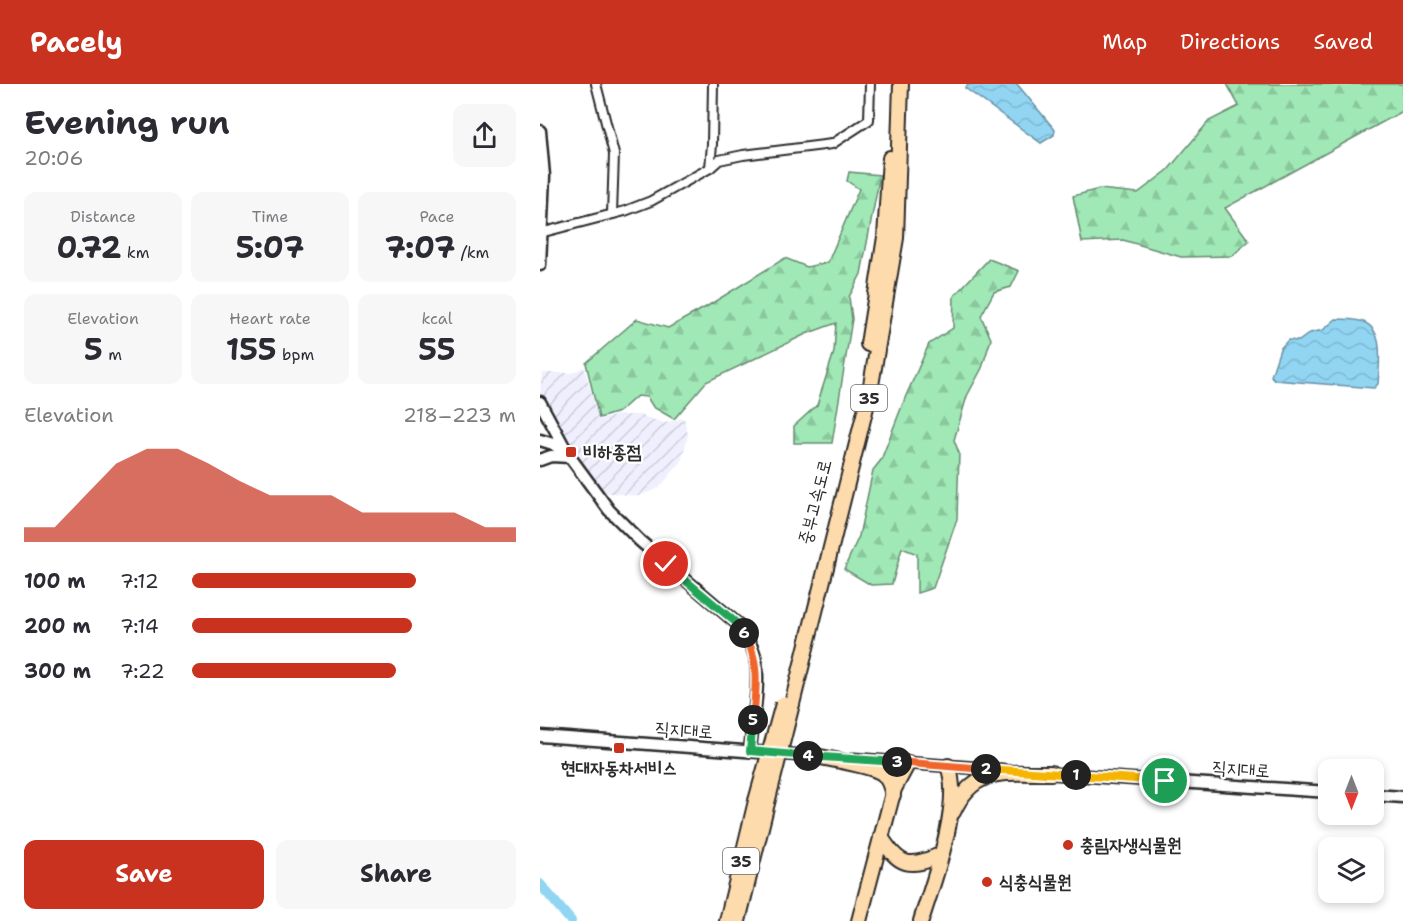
<!DOCTYPE html>
<meta charset="utf-8">
<style>
body{margin:0;font-family:"Shantell Sans","Poor Story",sans-serif;background:#f7f7f7;color:#2b2b33;height:100vh;display:flex;flex-direction:column;font-size:22px;white-space:nowrap}
*{box-sizing:border-box;margin:0}
p{font-size:20px;color:#7c7c81}
.icon{flex:none;width:33px;height:33px;fill:none;stroke:currentColor;stroke-width:2;stroke-linecap:round;stroke-linejoin:round}
.map{position:relative;flex:1;overflow:hidden}
.details{display:flex;flex-direction:column;background:#fff;width:540px}
.details>*{flex:none}
.needle{width:39px;rotate:180deg}
.controls{position:absolute;left:778px;top:675px;display:grid;gap:12px}
.controls a{display:grid;place-items:center;width:66px;height:66px;border-radius:12px;background:#fff;box-shadow:0 3px 9px #0003;font-size:30px}
.pin{position:absolute;display:grid;place-items:center;width:51px;height:51px;color:#fff;margin:-26px;border:3px solid #fff;border-radius:50%;box-shadow:0 2px 6px #0007}
.km{position:absolute;width:30px;height:30px;margin:-15px;border-radius:50%;background:#222;color:#fff;font-size:16px;line-height:30px;text-align:center}
.round{display:grid;place-items:center;flex:none;width:63px;height:63px;border-radius:12px;background:#f7f7f7}
.head{display:flex;align-items:center;justify-content:space-between;height:102px;padding:0 24px}
h1{font-size:33px;font-weight:700;line-height:45px}
.metrics{display:grid;grid-template-columns:repeat(3,1fr);gap:9px;height:102px;padding:6px 24px}
.metrics div{display:grid;align-content:center;border-radius:12px;background:#f7f7f7;text-align:center}
.metrics b{font-size:30px;font-weight:700}
.metrics small{font-size:16px;font-weight:400}
.metrics p{font-size:16px}
.chart{height:168px;padding:12px 24px}
.chart p{display:flex;justify-content:space-between}
.chart svg{width:100%;height:108px;margin-top:6px;fill:#c8321e;opacity:.7}
.button{display:flex;gap:12px;margin-top:auto;padding:12px 24px}
.button a{flex:1;height:69px;border-radius:12px;background:#c8321e;color:#fff;font-size:24px;font-weight:700;line-height:69px;text-align:center}
.button a+a{background:#f7f7f7;color:#2b2b33}
ul{padding:0 24px;list-style:none;font-size:20px}
li{display:grid;grid-template-columns:96px 72px 1fr;align-items:center;height:45px}
li i{height:15px;border-radius:8px;background:#c8321e}
header{display:flex;align-items:center;gap:36px;box-sizing:border-box;height:84px;padding:0 30px;background:#c8321e;color:#fff}
header strong{font-size:28px}
nav{display:flex;gap:33px;margin-inline-start:auto;font-size:21px}
main{display:flex;flex:1;min-height:0}
.map>svg:first-child{display:block}
</style>
<header>
<strong>Pacely</strong>
<nav><a>Map</a><a>Directions</a><a>Saved</a></nav>
</header>
<main>
<section class="details">
<div class="head"><div><h1>Evening run</h1><p>20:06</p></div><a class="round"><svg class="icon" aria-label="share" viewBox="0 0 24 24"><path d="M12 15V3M7 8l5-5 5 5M5 13v7h14v-7"/></svg></a></div>
<div class="metrics">
<div><p>Distance</p><b>0.72<small> km</small></b></div>
<div><p>Time</p><b>5:07</b></div>
<div><p>Pace</p><b>7:07<small> /km</small></b></div>
</div>
<div class="metrics">
<div><p>Elevation</p><b>5<small> m</small></b></div>
<div><p>Heart rate</p><b>155<small> bpm</small></b></div>
<div><p>kcal</p><b>55</b></div>
</div>
<div class="chart"><p><span>Elevation</span>218–223 m</p>
<svg viewBox="0 0 160 44" preserveAspectRatio="none"><path d="M0 44V38L10 38L20 25L30 12L40 6L50 6L60 12L70 19L80 25L90 25L100 25L110 32L120 32L130 32L140 32L150 38L160 38V44z"/></svg>
</div>
<ul>
<li><b>100 m</b>7:12<i style="width:69%"></i></li>
<li><b>200 m</b>7:14<i style="width:68%"></i></li>
<li><b>300 m</b>7:22<i style="width:63%"></i></li>
</ul>
<div class="button"><a>Save</a><a>Share</a></div>
</section>
<div class="map">
<svg width="863" height="837" viewBox="0 0 863 837">
<defs>
<pattern id="industrial-furrows" width="10" height="10" patternUnits="userSpaceOnUse" patternTransform="scale(1.5)"><rect width="10" height="10" fill="#efeffe"/><path d="M-1 1l2-2M0 10L10 0M9 11l2-2" fill="none" stroke="#cdcdda"/></pattern>
<pattern id="forest-firs" width="22" height="20" patternUnits="userSpaceOnUse" patternTransform="scale(1.5)"><rect width="22" height="20" fill="#a0e8b6"/><path d="M5 1l3.5 6h-7zM16 11l3.5 6h-7z" fill="#8ac79d"/></pattern>
<pattern id="water-waves" width="16" height="10" patternUnits="userSpaceOnUse" patternTransform="scale(1.5)"><rect width="16" height="10" fill="#91d5f3"/><path d="M0 5q4-4 8 0t8 0" fill="none" stroke="#7db7d0"/></pattern>
</defs>
<rect width="100%" height="100%" fill="#fff"/>
<filter id="ink" filterUnits="userSpaceOnUse"><feTurbulence type="fractalNoise" baseFrequency=".0167" numOctaves="2"/><feDisplacementMap in="SourceGraphic" scale="12" xChannelSelector="R" yChannelSelector="G"/><feConvolveMatrix kernelMatrix="1 2 1 2 8 2 1 2 1" color-interpolation-filters="sRGB"/></filter>
<g filter="url(#ink)">
<path fill="url(#industrial-furrows)" d="M44 283 59 336 79 331H99L124 339 144 334 148 351 141 378 119 404 99 412 63 408 27 361 0 310 2 289H32Z"/>
<g fill="url(#forest-firs)" stroke="#668a70" stroke-width="1.5">
<path d="M687 0H863V27L685 124 709 157 692 172 641 173 583 156 542 158 533 112 559 105 598 109 628 86 669 37 699 22Z"/>
<path d="M309 88 340 91 321 190 309 213 312 235 292 359H254V342L277 321 294 268 296 239 266 250 166 298 134 335 113 323 107 313 97 312 79 328 59 334 46 279 97 235 128 244 166 223 245 174 267 183 288 178 319 105 307 97Z"/>
<path d="M449 175 479 187 471 203 454 208 441 232 451 255 442 284 427 312 414 356 419 369 417 435 393 504 377 509V470L362 464 352 500 331 501 304 485 319 452 333 386 341 376 365 314 389 260 413 244 414 212Z"/>
</g>
<g fill="url(#water-waves)" stroke="#6891a3" stroke-width="1.5">
<path d="M429 0H477L515 46 514 51 501 59 425 4Z"/>
<path d="M796 235C804 235 813 235 820 237 846 243 839 280 838 300L834 304 734 296 731 292 740 265 748 256 759 257 770 249 783 246Z"/>
</g>
<g fill="none" stroke-linecap="round" stroke-linejoin="round">
<path stroke="#91d5f3" stroke-width="10" d="M0 800 31 837"/>
<g stroke="#2b2b2b" stroke-width="12">
<g id="street">
<path d="M56 0 74 70 72 130"/>
<path d="M170 84 172 60 173 0"/>
<path d="M0 149 85 127 111 117 170 84 179 76 203 71 292 60 329 36 330 0"/>
</g>
</g>
<g stroke="#2b2b2b" stroke-width="15">
<g id="secondary">
<path d="M0 47 4 92 0 181"/>
<path d="M0 318 27 368"/>
<path d="M0 356 13 360 30 373 69 426 100 457 200 542C206 552 212 561 215 572 221 598 212 640 210 667"/>
<path d="M0 376 11 372 30 373"/>
<path d="M0 652 284 673"/>
<path d="M314 675 463 686"/>
<path d="M503 689 789 708"/>
<path d="M834 711 863 713"/>
</g>
</g>
<g stroke="#2b2b2b" stroke-width="18">
<g id="highway">
<path d="M328 260 345 153 350 74"/>
<path d="M252 620 330 307 356 154 361 0"/>
<path d="M276 672C292 676 330 681 342 689 349 694 351 703 353 711"/>
<path d="M413 728C435 680 467 690 511 689"/>
<path d="M341 753C359 782 369 785 400 771"/>
<path d="M187 837 216 717"/>
<path d="M198 837 227 719"/>
<path d="M319 837 354 705 368 679"/>
<path d="M381 837C393 798 423 720 408 682"/>
</g>
</g>
<use href="#street" stroke="#fff" stroke-width="8"/>
<use href="#secondary" stroke="#fff" stroke-width="10"/>
<use href="#highway" stroke="#fedbac" stroke-width="14"/>
<g stroke="#2b2b2b" stroke-width="18" stroke-linecap="butt">
<g id="highway-bridge">
<path d="M216 717 243 620"/>
<path d="M227 719 252 620"/>
</g>
</g>
<use href="#highway-bridge" stroke="#fedbac" stroke-width="14"/>
</g>
</g>
<g fill="none" stroke-linecap="round" stroke-linejoin="round" filter="url(#ink)">
<g stroke="#fff" stroke-width="12">
<path id="split-1" d="M536 691 625 697"/>
</g>
<g stroke="#fff" stroke-width="12">
<path id="split-2" d="M446 685 536 691"/>
</g>
<g stroke="#fff" stroke-width="12">
<path id="split-3" d="M357 678 446 685"/>
</g>
<g stroke="#fff" stroke-width="12">
<path id="split-4" d="M268 672 357 678"/>
</g>
<g stroke="#fff" stroke-width="12">
<path id="split-5" d="M213 636 210 667 268 672"/>
</g>
<g stroke="#fff" stroke-width="12">
<path id="split-6" d="M204 549C220 576 216 605 213 636"/>
</g>
<g stroke="#fff" stroke-width="12">
<path id="split-7" d="M126 480 200 542 204 549"/>
</g>
<use href="#split-1" stroke="#f5b400" stroke-width="8"/>
<use href="#split-2" stroke="#f5b400" stroke-width="8"/>
<use href="#split-3" stroke="#f0652b" stroke-width="8"/>
<use href="#split-4" stroke="#22a559" stroke-width="8"/>
<use href="#split-5" stroke="#22a559" stroke-width="8"/>
<use href="#split-6" stroke="#f0652b" stroke-width="8"/>
<use href="#split-7" stroke="#22a559" stroke-width="8"/>
</g>
<g fill="#c8321e" stroke="#fff" stroke-width="2">
<rect x="25" y="362" width="12" height="12" rx="3"/>
<rect x="73" y="658" width="12" height="12" rx="3"/>
<circle cx="528" cy="761" r="6"/>
<circle cx="447" cy="798" r="6"/>
</g>
<g text-anchor="middle" dominant-baseline="central" stroke-width="4.5" stroke-linejoin="round" paint-order="stroke">
<g fill="#fff" stroke="#6b6b6b" stroke-width="1.5">
<rect x="311" y="301" width="36" height="26" rx="4.5"/>
<rect x="183" y="764" width="36" height="26" rx="4.5"/>
</g>
<g font-size="16" font-weight="bold" fill="#2b2b2b">
<text x="329" y="314">35</text>
<text x="201" y="777">35</text>
</g>
<g font-size="18" font-weight="bold" fill="#2b2b2b" stroke="#fff" text-anchor="start">
<text x="43" y="368">비하종점</text>
<text x="79" y="684" text-anchor="middle">현대자동차서비스</text>
<text x="540" y="761">충림자생식물원</text>
<text x="459" y="798">식충식물원</text>
</g>
<g font-size="18" fill="#2b2b2b" stroke="#fff">
<text transform="translate(275 418) rotate(-76)">중부고속도로</text>
<text transform="translate(144 646) rotate(4)">직지대로</text>
<text transform="translate(701 685) rotate(4)">직지대로</text>
</g>
</g>
</svg>
<div class="controls">
<a><svg class="needle" viewBox="-14 -14 28 28"><path d="M0-13l5 13h-10z" fill="#e53935"/><path d="M0 13l5-13h-10z" fill="#7c7c81"/></svg></a>
<a><svg class="icon" aria-label="layers" viewBox="0 0 24 24"><path d="M12 4l9 5-9 5-9-5zM3 14l9 5 9-5"/></svg></a>
</div>
<div class="pin" style="left:625px;top:697px;background:#1e9e55"><svg class="icon" aria-label="arrive" viewBox="0 0 24 24"><path d="M6 21V4h12l-3 4 3 4H6"/></svg></div>
<div class="pin" style="left:126px;top:480px;background:#d93025"><svg class="icon" aria-label="check" viewBox="0 0 24 24"><path d="M5 12l5 5 9-10"/></svg></div>
<b class="km" style="left:536px;top:691px">1</b>
<b class="km" style="left:446px;top:685px">2</b>
<b class="km" style="left:357px;top:678px">3</b>
<b class="km" style="left:268px;top:672px">4</b>
<b class="km" style="left:213px;top:636px">5</b>
<b class="km" style="left:204px;top:549px">6</b>
</div>
</main>
